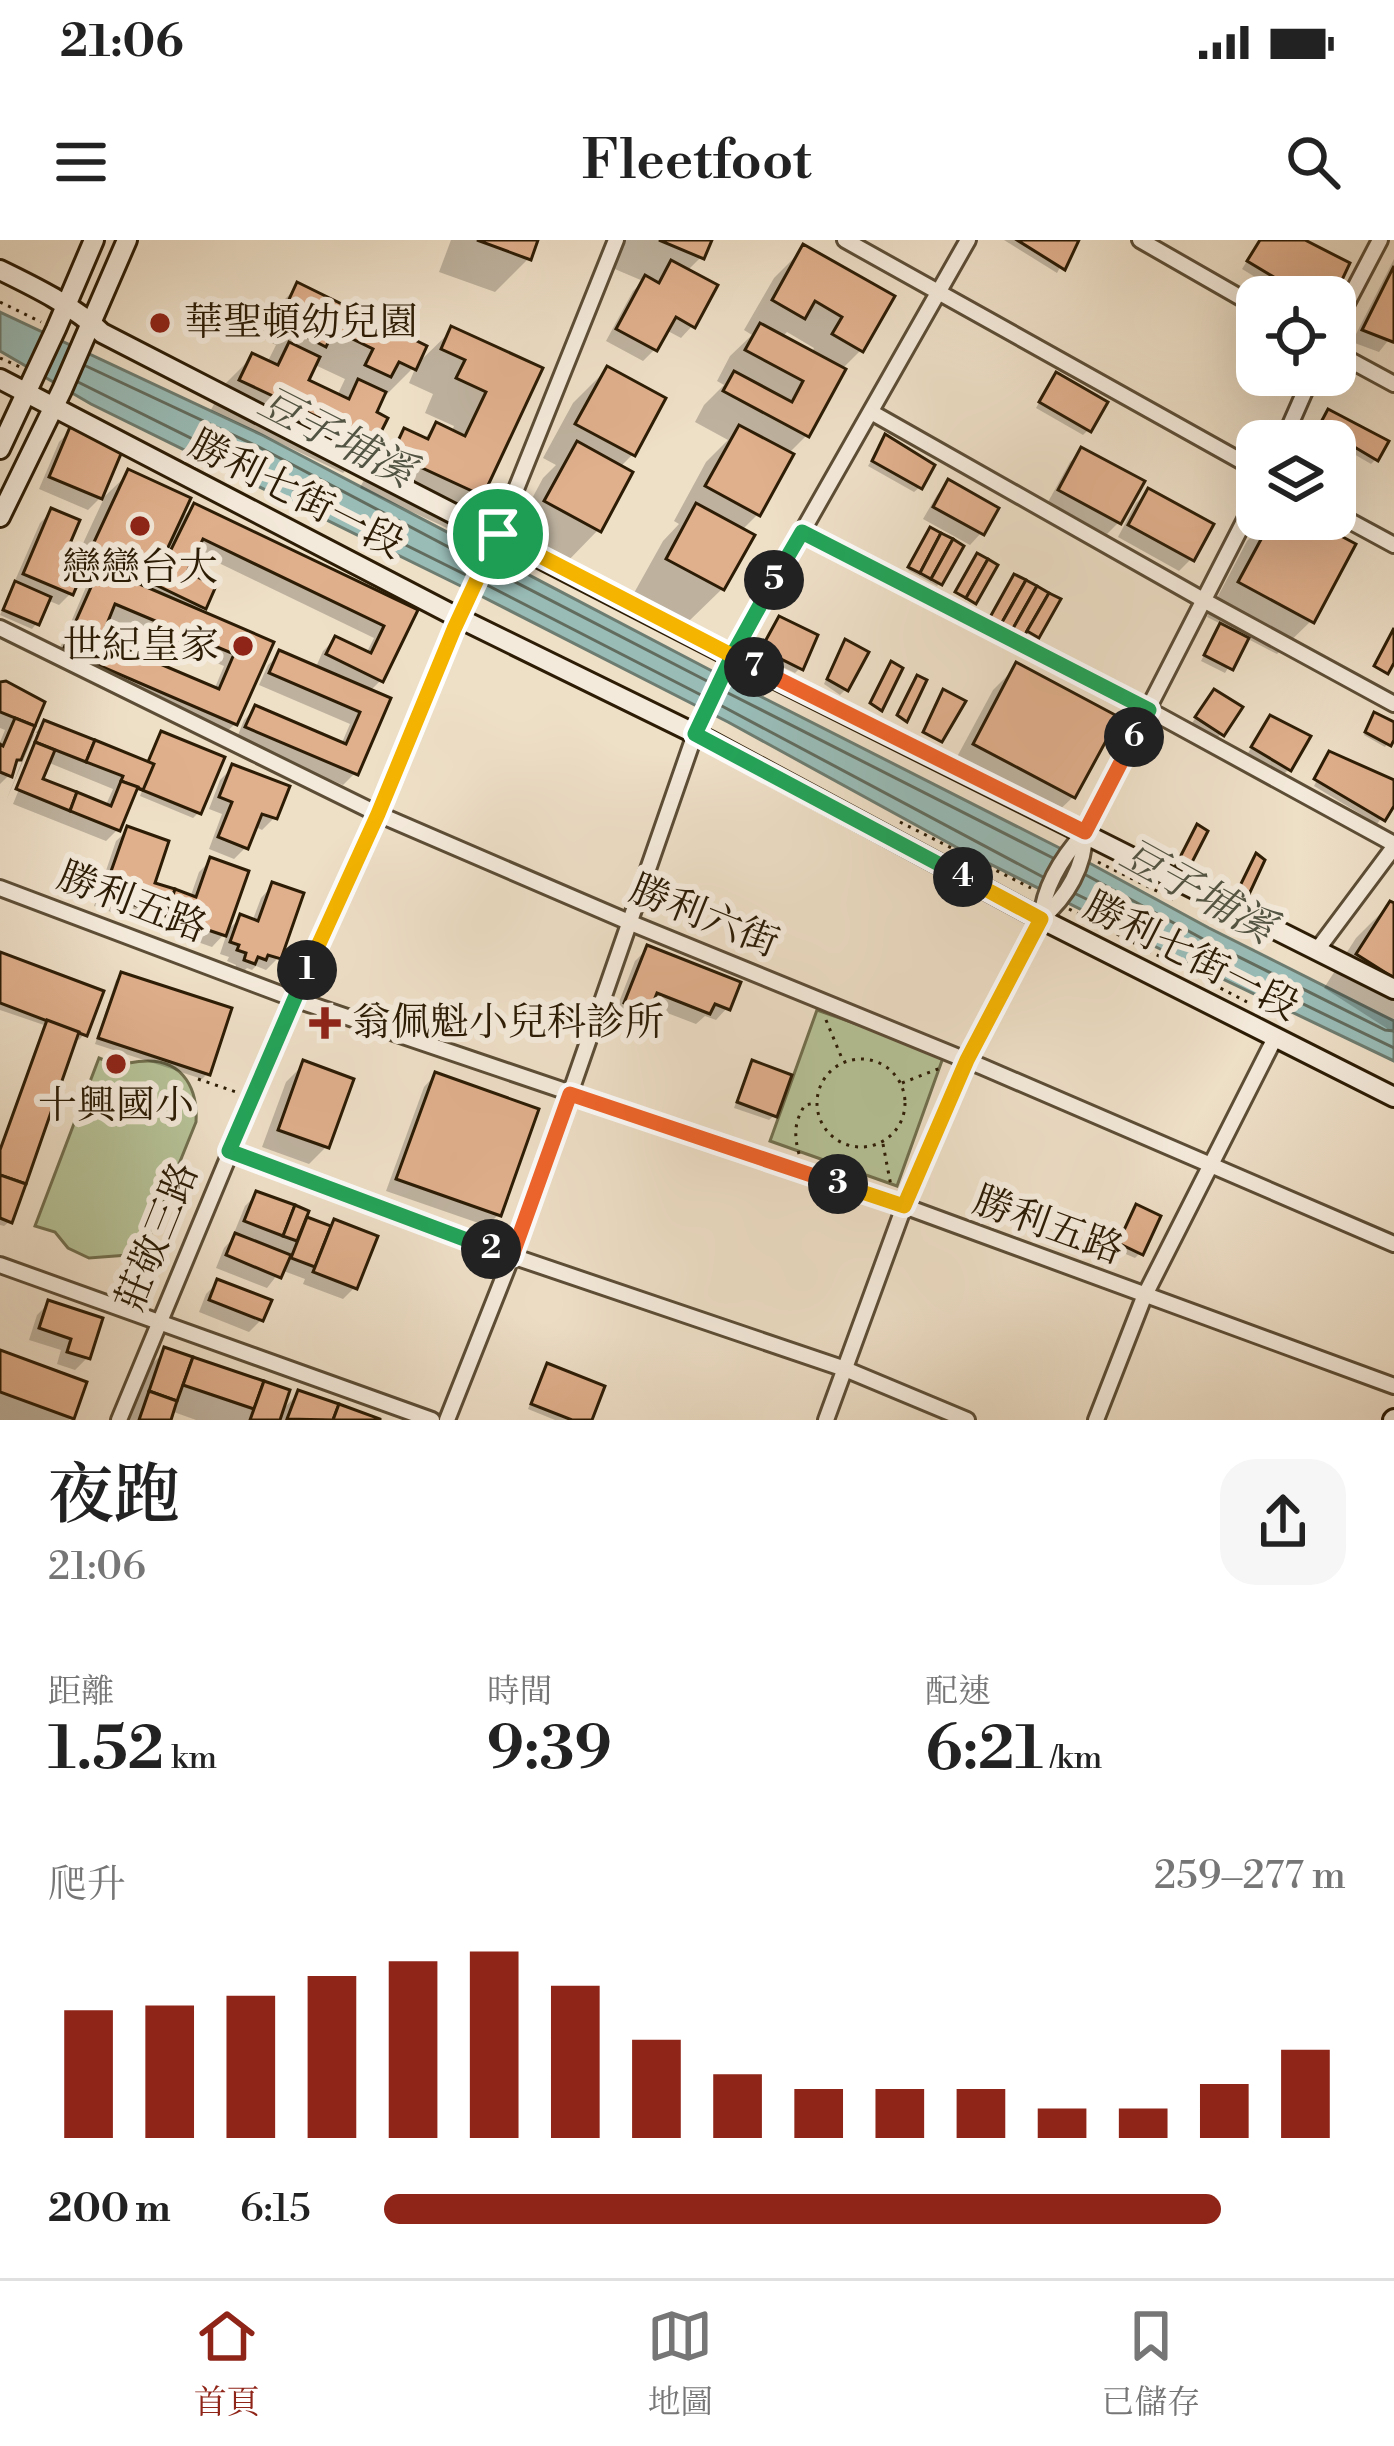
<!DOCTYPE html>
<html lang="zh-TW">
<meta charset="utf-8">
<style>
body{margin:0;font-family:"Libre Bodoni","Noto Serif TC",serif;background:#f6f6f6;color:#222;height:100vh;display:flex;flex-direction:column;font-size:45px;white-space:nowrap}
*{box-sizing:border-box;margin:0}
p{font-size:39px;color:#767676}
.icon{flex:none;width:66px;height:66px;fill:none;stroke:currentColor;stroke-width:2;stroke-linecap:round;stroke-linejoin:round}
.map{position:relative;height:1180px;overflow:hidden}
.panel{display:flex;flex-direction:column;background:#fff;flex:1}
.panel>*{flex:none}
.tools{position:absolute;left:1236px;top:36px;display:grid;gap:24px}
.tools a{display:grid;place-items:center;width:120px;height:120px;border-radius:24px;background:#fff;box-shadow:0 12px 48px #0002;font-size:60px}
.pin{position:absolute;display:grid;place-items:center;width:102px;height:102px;color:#fff;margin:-51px;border:6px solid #fff;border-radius:50%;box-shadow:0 3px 12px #0007}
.km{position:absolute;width:60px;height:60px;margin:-30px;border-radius:50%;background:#222;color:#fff;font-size:33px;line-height:60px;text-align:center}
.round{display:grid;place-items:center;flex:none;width:126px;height:126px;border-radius:36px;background:#f6f6f6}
.head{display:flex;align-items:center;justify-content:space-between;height:204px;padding:0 48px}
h1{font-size:66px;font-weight:600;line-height:90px}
.metrics{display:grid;grid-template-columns:repeat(3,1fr);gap:18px;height:204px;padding:12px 48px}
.metrics div{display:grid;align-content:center}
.metrics b{font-size:60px;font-weight:600}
.metrics small{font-size:33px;font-weight:400}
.metrics p{font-size:33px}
.chart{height:336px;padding:24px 48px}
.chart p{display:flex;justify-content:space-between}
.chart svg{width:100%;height:216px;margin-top:12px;stroke:#8f2418;stroke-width:6}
ul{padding:0 48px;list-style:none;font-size:39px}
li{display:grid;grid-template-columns:192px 144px 1fr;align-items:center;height:90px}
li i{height:30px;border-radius:15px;background:#8f2418}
.status{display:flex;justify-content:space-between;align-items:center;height:84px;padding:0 60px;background:#fff;direction:ltr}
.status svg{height:33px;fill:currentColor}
header{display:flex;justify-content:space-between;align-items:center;height:156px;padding:0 48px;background:#fff;font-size:54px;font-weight:600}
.dock{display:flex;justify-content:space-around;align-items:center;height:168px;border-top:3px solid #e0e0e0;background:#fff;font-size:33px;color:#767676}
.dock a{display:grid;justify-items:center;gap:6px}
.dock .selected{color:#8f2418}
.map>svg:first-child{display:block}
</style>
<div class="status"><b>21:06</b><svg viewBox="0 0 49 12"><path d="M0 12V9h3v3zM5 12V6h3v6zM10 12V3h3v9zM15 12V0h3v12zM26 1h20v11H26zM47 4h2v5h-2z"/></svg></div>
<header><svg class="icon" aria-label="menu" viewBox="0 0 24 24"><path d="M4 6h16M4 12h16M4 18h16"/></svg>Fleetfoot<svg class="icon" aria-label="search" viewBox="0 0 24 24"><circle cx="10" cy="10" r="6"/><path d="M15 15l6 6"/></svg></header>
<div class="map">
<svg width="1394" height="1180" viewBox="0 0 1394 1180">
<rect width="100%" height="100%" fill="#eedfc7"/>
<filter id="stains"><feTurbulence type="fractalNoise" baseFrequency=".00167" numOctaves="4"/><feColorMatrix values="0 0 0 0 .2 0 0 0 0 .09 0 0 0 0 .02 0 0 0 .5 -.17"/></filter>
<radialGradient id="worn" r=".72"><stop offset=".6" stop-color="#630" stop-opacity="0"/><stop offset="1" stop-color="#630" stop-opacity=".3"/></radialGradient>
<g fill="#b6c297" stroke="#716f4e" stroke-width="3">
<path d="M817 770 944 815 897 946 770 901Z"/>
<path d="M99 818C127 830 122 821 148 821 184 821 198 850 196 882L147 1003 128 1015 89 1018 68 1008 55 992 35 986Z"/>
</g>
<path fill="#99bcb7" stroke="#6d7c70" stroke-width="3" d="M0 72 262 195 754 453 1093 625 1209 688 1394 781V821L1156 707 956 607 728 482 481 356 91 164 0 111Z"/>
<g fill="#0003" fill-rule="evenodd">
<path d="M451 0H535L529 18 495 52 439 32Z"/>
<path d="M623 0H710L701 17 686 32 692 86 681 98 666 90 655 109 643 121 606 101 633 51 643 41 610 27Z"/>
<path d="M1004 0H1075L1057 33Z"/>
<path d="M1260 0H1298L1330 57H1288L1242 29Z"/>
<path d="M804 8 861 110 843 128 807 195 788 214 758 274 741 291 722 349 688 382 634 353 663 301 679 284 674 281 706 222 728 200 695 182 704 165 724 145 717 141 730 116 752 95 744 90 774 38ZM787 92 814 108 811 114 781 98Z"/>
<path d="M1394 19V93L1379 112 1352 102Z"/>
<path d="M298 46 415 126 383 158 373 173V203L343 233 211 170 223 146 253 116 267 123 276 105 258 96 268 76ZM313 124 345 139 337 156 305 141Z"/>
<path d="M452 90 539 130 481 255 447 288 360 248 371 225 404 191 423 200 436 186 451 193 454 186 425 173 433 154 409 143 417 124Z"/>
<path d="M607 129 662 159 632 215 619 228 598 290 565 324 512 296 543 238 556 225 543 218 573 163Z"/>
<path d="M1051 141 1088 190 1083 195 1036 168Z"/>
<path d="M1323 178 1376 219 1371 224 1316 192Z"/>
<path d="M71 190 100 258 88 270 39 249 59 202Z"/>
<path d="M885 198 920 247 914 252 868 226Z"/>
<path d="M1082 211 1119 282 1107 294 1048 262 1070 222Z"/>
<path d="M129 233 177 283 194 266 414 371 381 440 369 452 355 533 343 545 236 500 244 480 256 468 341 505 350 484 259 445 268 425 280 414 315 429 323 411 335 399 366 414 374 398 194 311 183 334 203 367 198 372 270 403 235 484 223 495 54 422 86 347 75 342 71 353 59 365 47 360 37 383 32 389 0 375 40 283 51 272 60 322 72 327 105 256ZM106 377 224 426 214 450 97 400Z"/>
<path d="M949 243 981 293 970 305 923 279 937 255Z"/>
<path d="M1148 252 1191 319 1179 331 1118 297 1136 263Z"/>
<path d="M1269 279H1302L1311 381 1277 414 1246 398 1225 433 1201 421 1216 392 1223 385 1207 377 1247 301Z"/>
<path d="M928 294 940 343 937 346 908 330Z"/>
<path d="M779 379 800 428 795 433 758 415Z"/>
<path d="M845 402 846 449 840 455 824 444 840 408Z"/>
<path d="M1017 426 1073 557 1049 580 951 528 993 450Z"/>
<path d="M0 445 42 463 26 502 45 483 147 524 156 500 162 495 199 572 193 578 140 556 145 544 130 559 118 589 106 601 13 564 42 493H35L6 561 26 511 12 525 9 535 0 544V502L5 490 0 488ZM47 522 113 549 105 567 39 541Z"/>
<path d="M1209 458 1221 494 1216 499 1192 483Z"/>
<path d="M1270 478 1289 529 1284 534 1248 513Z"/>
<path d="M1372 478 1394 485V493L1385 507 1364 495Z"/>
<path d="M1329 517 1394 543V560L1377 584 1314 546Z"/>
<path d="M232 528 274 578 262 590 254 586 246 607 234 619 209 609 222 574 209 569 220 540Z"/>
<path d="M128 590 151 644 190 658 199 632 211 620 224 694 240 678 252 682 261 658 272 646 278 718 266 730 256 726 252 730 247 728 241 734 234 732 236 725 227 721 229 717 220 714 228 690 212 707 94 666 116 601Z"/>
<path d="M1390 664 1394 667V793L1324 748 1356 698Z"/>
<path d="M647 709 727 768 716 780 705 776 696 784 649 766 635 783 614 775 635 721Z"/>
<path d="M0 715 84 794 79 800 74 797 10 981 4 986 0 985V907L44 785 0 770Z"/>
<path d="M121 735 207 834 202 839 95 804 116 740Z"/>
<path d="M304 824 327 906 309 924 262 907 286 842Z"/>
<path d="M753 824 775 875 769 880 734 868 748 829Z"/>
<path d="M435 835 499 974 487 986 386 951 424 847Z"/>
<path d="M257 954 303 979 328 989 334 982 355 1047 343 1059 303 1044 305 1039 281 1030 267 1048 216 1028 224 1008 237 994 234 993 245 966Z"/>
<path d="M1137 968 1140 1013 1135 1018 1114 1009 1131 973Z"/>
<path d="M218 1042 261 1080 249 1092 199 1072 206 1054Z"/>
<path d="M49 1063 87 1118 75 1130 57 1124 61 1110 29 1100 37 1075Z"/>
<path d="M165 1111 286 1152 279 1173 299 1153 375 1180H196L171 1171 168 1180H126L142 1134Z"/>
<path d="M0 1113 71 1178 69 1180H0Z"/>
<path d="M548 1127 601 1148 589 1180H555L528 1169 542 1132Z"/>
</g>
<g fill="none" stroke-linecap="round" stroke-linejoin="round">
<g stroke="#626c5e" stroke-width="3">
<path d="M86 126 257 206 475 321"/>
<path d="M78 142 468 336"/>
<path d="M492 330 709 442"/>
<path d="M485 344 703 456"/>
<path d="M726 452 1053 618"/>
<path d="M720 465 1043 637"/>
<path d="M1086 635 1203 699 1385 790 1394 791"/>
<path d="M1076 654 1394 808"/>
</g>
</g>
<g fill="#e0af8c" stroke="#2c1c05" stroke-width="3" fill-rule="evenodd">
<path d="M477 0H538L531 20Z"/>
<path d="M659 0H712L704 19Z"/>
<path d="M1017 0H1079L1065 30Z"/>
<path d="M1260 0H1305L1350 23 1334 57H1307L1247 21Z"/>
<path d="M803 4 895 56 863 112 832 94 842 77 815 61 805 79 772 60Z"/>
<path d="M671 20 718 45 695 88 676 77 657 111 616 89 645 35 659 43Z"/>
<path d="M1394 26V100L1393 102 1362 90Z"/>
<path d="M297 42 427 106 416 130 399 122 391 137 365 125 373 109 334 90 326 107 295 91 304 75 286 66Z"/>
<path d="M760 83 846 129 809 197 723 151 734 131 792 162 803 141 745 110Z"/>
<path d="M451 86 543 128 483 256 392 214 404 188 428 199 436 182 465 196 486 152 456 138 465 120 441 109Z"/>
<path d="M289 102 320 117 309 140 349 159 358 139 386 152 377 172 388 178 375 204 239 140 252 113 278 125Z"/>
<path d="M607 126 666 158 635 216 575 184Z"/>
<path d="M1056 132 1108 162 1091 192 1039 162Z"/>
<path d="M1328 169 1389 201 1378 221 1319 186Z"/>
<path d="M739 185 794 214 760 276 705 246Z"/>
<path d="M70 187 123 209 102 259 49 237Z"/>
<path d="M885 194 935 225 922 249 872 221Z"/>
<path d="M577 201 633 232 601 292 544 261Z"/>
<path d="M1081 207 1145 241 1121 284 1058 250Z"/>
<path d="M128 229 191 258 151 344 88 315Z"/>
<path d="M948 239 999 268 984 295 933 267Z"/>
<path d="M1148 248 1214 284 1194 321 1128 285Z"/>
<path d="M194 263 418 370 383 442 326 414 335 396 371 413 384 386 203 299 187 332 216 346 206 369 154 344Z"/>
<path d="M696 263 755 295 724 350 666 319Z"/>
<path d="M51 268 80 280 63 320 84 329 73 355 23 334Z"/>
<path d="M1272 279H1309L1356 304 1314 383 1238 342Z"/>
<path d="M930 287 941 293 920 333 908 327Z"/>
<path d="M941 293 953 299 931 339 920 333Z"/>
<path d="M953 299 964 306 942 345 931 339Z"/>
<path d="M977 313 988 319 966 358 955 352Z"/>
<path d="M988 319 998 325 976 364 966 358Z"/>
<path d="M100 327 274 402 237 485 63 410ZM115 364 234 414 219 449 101 399Z"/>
<path d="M1014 334 1026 340 1000 386 989 379Z"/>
<path d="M1026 340 1037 346 1011 392 1000 386Z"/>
<path d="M15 341 51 357 39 385 3 370Z"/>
<path d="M1037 346 1049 353 1023 398 1011 392Z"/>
<path d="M1049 353 1061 359 1039 398 1027 391Z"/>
<path d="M779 376 818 395 803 430 761 409Z"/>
<path d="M1220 383 1249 398 1233 430 1204 415Z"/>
<path d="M1394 388V423L1388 434 1374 426Z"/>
<path d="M845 399 869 412 848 451 827 439Z"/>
<path d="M279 410 391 458 358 535 245 487 255 465 346 504 360 472 269 433Z"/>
<path d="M891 421 903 428 882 471 870 463Z"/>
<path d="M1016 422 1119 477 1075 558 973 504Z"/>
<path d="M917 435 927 440 907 482 897 475Z"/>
<path d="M6 441 45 462 35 486 0 472V442Z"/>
<path d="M943 449 966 461 942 502 923 492Z"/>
<path d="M1214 449 1243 467 1224 496 1195 477Z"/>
<path d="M1374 472 1394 482V500L1391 506 1365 492Z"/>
<path d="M1270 475 1311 496 1291 531 1251 507Z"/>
<path d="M15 478 35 486 21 520H17L12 537 0 532V504L3 506Z"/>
<path d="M44 480 95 500 86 522 35 502Z"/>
<path d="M161 491 225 517 201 574 137 548Z"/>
<path d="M95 500 154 524 143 550 121 541 123 536 86 522Z"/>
<path d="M35 502 55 510 43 539 77 552 70 571 16 549Z"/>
<path d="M1329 511 1394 540V566L1385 581 1314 539Z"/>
<path d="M232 524 290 546 277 579 262 574 248 609 218 597 232 562 219 557Z"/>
<path d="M121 541 138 547 120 591 70 571 77 552 111 566Z"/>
<path d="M1197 584 1208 591 1187 632 1175 627Z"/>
<path d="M127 586 169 601 155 643 175 649 166 676 103 654Z"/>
<path d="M1256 613 1265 620 1245 663 1235 656Z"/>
<path d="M210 617 249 631 226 696 166 676 175 649 196 657Z"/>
<path d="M272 642 304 653 281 719 268 715 266 720 258 717 255 724 244 720 246 713 237 710 239 705 230 702 240 674 258 681Z"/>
<path d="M1390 661 1394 663V738L1356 714Z"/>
<path d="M647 705 741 742 730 770 715 764 710 774 657 753 649 773 624 763Z"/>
<path d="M0 712 104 751 87 796 0 763Z"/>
<path d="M121 732 232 768 210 835 98 798Z"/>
<path d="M47 780 79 792 26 944 0 935V910Z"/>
<path d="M303 820 354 839 329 908 278 890Z"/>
<path d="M752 820 792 835 777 877 737 862Z"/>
<path d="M435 832 539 869 501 976 396 939Z"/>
<path d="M0 935 26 944 12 983 0 978Z"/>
<path d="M256 951 295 965 283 996 244 981Z"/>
<path d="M1136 964 1161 976 1143 1015 1118 1003Z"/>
<path d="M295 965 309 971 297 1001 283 996Z"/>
<path d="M307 977 331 986 315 1027 291 1018Z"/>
<path d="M334 979 378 996 357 1049 313 1032Z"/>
<path d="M235 993 291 1015 281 1038 226 1015Z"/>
<path d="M217 1039 272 1060 263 1081 209 1060Z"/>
<path d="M48 1060 103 1078 90 1119 67 1112 71 1099 39 1088Z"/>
<path d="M164 1107 193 1117 177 1161 149 1151Z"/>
<path d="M0 1110 87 1142 74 1179 0 1152Z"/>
<path d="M193 1117 264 1141 254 1169 183 1145Z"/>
<path d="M547 1123 605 1146 592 1180H572L531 1164Z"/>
<path d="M264 1141 290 1150 280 1180H250Z"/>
<path d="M298 1150 339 1164 333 1180 287 1179Z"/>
<path d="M149 1151 177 1161 171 1180H139Z"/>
<path d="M339 1164 380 1179V1180H333Z"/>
</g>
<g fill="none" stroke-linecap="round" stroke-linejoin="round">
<g stroke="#5c4d36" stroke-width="20">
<g id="street">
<path d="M845 0 1257 230"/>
<path d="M1140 0 1257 67"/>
<path d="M1335 86 1380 0"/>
<path d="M1335 112 1394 144"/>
<path d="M871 172 1205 361 1394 464"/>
<path d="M1283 201 1312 135"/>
<path d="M1335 273 1394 305"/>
<path d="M802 292 1149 470 1394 604"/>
<path d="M0 388 378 574 631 683 983 827 1394 1004"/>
<path d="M0 648 294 759 904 966 1394 1146"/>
<path d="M1041 679C1044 646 1062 617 1085 592L1257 256"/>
<path d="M1317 710 1394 607"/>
<path d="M229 911 512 1016 845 1129 967 1180"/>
<path d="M0 1025 432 1180"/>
<path d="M119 1180 294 759 378 574 459 378 498 294 616 0"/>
<path d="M447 1180 512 1016 565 868 695 494 739 403 968 0"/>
<path d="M826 1180 909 953 967 820 1041 679C1067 657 1085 626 1085 592"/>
<path d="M1096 1180 1144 1057 1276 796"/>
</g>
</g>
<g stroke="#2c1c05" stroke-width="24">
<g id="secondary">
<path d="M0 30C33 46 76 67 102 93L746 424 1394 749"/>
<path d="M0 139 459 378 710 501 1041 679 1394 857"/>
<path d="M0 209 56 89 94 0"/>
<path d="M0 277 62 150 127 0"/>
<path d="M1393 1180 1394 1179"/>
</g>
</g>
<g stroke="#2c1c05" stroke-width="3" stroke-dasharray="3 6" stroke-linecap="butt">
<path d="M0 62 41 82"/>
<path d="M0 118 20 127"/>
<path d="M900 582 1031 648"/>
<path d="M1098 622 1175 660"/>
<path d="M1069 669 1247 762"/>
<path d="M826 780 843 821"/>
<circle cx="861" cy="863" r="44"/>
<path d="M198 839 239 853"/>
<path d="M902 843 943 827"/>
<path d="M883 904 891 946"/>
<path d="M799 914C794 895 794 882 805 865L815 863"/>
</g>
<use href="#street" stroke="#f4eadb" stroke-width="14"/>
<use href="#secondary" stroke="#f4eadb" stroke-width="18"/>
</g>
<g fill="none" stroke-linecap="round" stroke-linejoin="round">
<g stroke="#fff" stroke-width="24">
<path id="split-1" d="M307 730 378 574 454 389 498 294"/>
</g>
<g stroke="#fff" stroke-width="24">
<path id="split-2" d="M307 730 229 911 491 1009"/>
</g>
<g stroke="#fff" stroke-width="24">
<path id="split-3" d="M491 1009 512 1016 570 854 838 944"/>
</g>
<g stroke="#fff" stroke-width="24">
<path id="split-4" d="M838 944 904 966 967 820 1041 679 963 637"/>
</g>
<g stroke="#fff" stroke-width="24">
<path id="split-5" d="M774 340 732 416 695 494 963 637"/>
</g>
<g stroke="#fff" stroke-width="24">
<path id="split-6" d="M774 340 802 292 1149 470 1134 497"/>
</g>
<g stroke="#fff" stroke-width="24">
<path id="split-7" d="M754 427 1085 592 1134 497"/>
</g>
<g stroke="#fff" stroke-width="24">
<path id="split-8" d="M498 294 754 427"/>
</g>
<use href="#split-1" stroke="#f5b400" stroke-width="15"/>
<use href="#split-2" stroke="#22a559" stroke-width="15"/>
<use href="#split-3" stroke="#f0652b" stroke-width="15"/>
<use href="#split-4" stroke="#f5b400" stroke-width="15"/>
<use href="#split-5" stroke="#22a559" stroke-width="15"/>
<use href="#split-6" stroke="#22a559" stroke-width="15"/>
<use href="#split-7" stroke="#f0652b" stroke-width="15"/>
<use href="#split-8" stroke="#f5b400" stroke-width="15"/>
</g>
<g fill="#8f2418" stroke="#f4eadb" stroke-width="4.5">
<circle cx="160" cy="83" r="12"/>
<circle cx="140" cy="286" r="12"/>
<circle cx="243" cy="406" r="12"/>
<path d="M319 765h12v12h12v12h-12v12h-12v-12h-12v-12h12z"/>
<circle cx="116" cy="824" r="12"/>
</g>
<g text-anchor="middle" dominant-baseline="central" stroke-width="12" stroke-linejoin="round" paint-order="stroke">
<g font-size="39" fill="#2c1c05" stroke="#f4eadb" text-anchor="start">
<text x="184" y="83">華聖頓幼兒園</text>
<text x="140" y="328" text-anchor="middle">戀戀台大</text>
<text x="219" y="406" text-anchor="end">世紀皇家</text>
<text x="352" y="783">翁佩魁小兒科診所</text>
<text x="116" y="866" text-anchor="middle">十興國小</text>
</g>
<g font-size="39" fill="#2c1c05" stroke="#f4eadb">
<text transform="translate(296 255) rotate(27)">勝利七街一段</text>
<text transform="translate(132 663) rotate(21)">勝利五路</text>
<text transform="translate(704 677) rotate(22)">勝利六街</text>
<text transform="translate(1191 717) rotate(27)">勝利七街一段</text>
<text transform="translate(1048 986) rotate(20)">勝利五路</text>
<text transform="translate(158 997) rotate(-68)">莊敬三路</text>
</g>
<g font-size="42" font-style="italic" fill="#525443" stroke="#f4eadb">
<text transform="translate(336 198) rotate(27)">豆子埔溪</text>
<text transform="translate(1197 652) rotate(29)">豆子埔溪</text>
</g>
</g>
<rect width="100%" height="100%" filter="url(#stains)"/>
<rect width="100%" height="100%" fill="url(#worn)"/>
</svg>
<div class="tools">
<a><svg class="icon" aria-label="locate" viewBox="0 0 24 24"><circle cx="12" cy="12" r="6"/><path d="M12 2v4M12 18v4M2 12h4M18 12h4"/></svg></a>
<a><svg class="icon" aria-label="layers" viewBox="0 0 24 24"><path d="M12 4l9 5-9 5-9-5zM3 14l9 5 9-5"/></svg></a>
</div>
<div class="pin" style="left:498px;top:294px;background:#1e9e55"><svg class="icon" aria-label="arrive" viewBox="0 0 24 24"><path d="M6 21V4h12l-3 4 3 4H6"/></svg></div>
<b class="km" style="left:307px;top:730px">1</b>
<b class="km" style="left:491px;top:1009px">2</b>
<b class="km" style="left:838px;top:944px">3</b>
<b class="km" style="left:963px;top:637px">4</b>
<b class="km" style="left:774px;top:340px">5</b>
<b class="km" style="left:1134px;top:497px">6</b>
<b class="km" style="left:754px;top:427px">7</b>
</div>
<section class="panel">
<div class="head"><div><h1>夜跑</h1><p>21:06</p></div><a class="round"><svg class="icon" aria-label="share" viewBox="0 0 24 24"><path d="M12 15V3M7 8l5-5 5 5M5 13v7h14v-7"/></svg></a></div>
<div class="metrics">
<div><p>距離</p><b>1.52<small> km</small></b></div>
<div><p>時間</p><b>9:39</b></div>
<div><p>配速</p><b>6:21<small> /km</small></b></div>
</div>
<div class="chart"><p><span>爬升</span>259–277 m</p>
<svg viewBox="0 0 160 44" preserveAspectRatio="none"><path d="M5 44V18M15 44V17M25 44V15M35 44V11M45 44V8M55 44V6M65 44V13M75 44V24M85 44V31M95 44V34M105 44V34M115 44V34M125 44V38M135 44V38M145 44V33M155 44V26"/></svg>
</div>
<ul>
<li><b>200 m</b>6:15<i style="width:87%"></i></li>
</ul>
</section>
<nav class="dock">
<a class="selected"><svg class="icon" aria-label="home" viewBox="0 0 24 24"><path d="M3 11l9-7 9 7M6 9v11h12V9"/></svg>首頁</a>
<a><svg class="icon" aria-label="map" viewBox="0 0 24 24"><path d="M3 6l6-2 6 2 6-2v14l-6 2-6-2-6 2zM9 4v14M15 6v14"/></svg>地圖</a>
<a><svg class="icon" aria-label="saved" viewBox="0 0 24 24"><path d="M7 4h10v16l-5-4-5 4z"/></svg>已儲存</a>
</nav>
